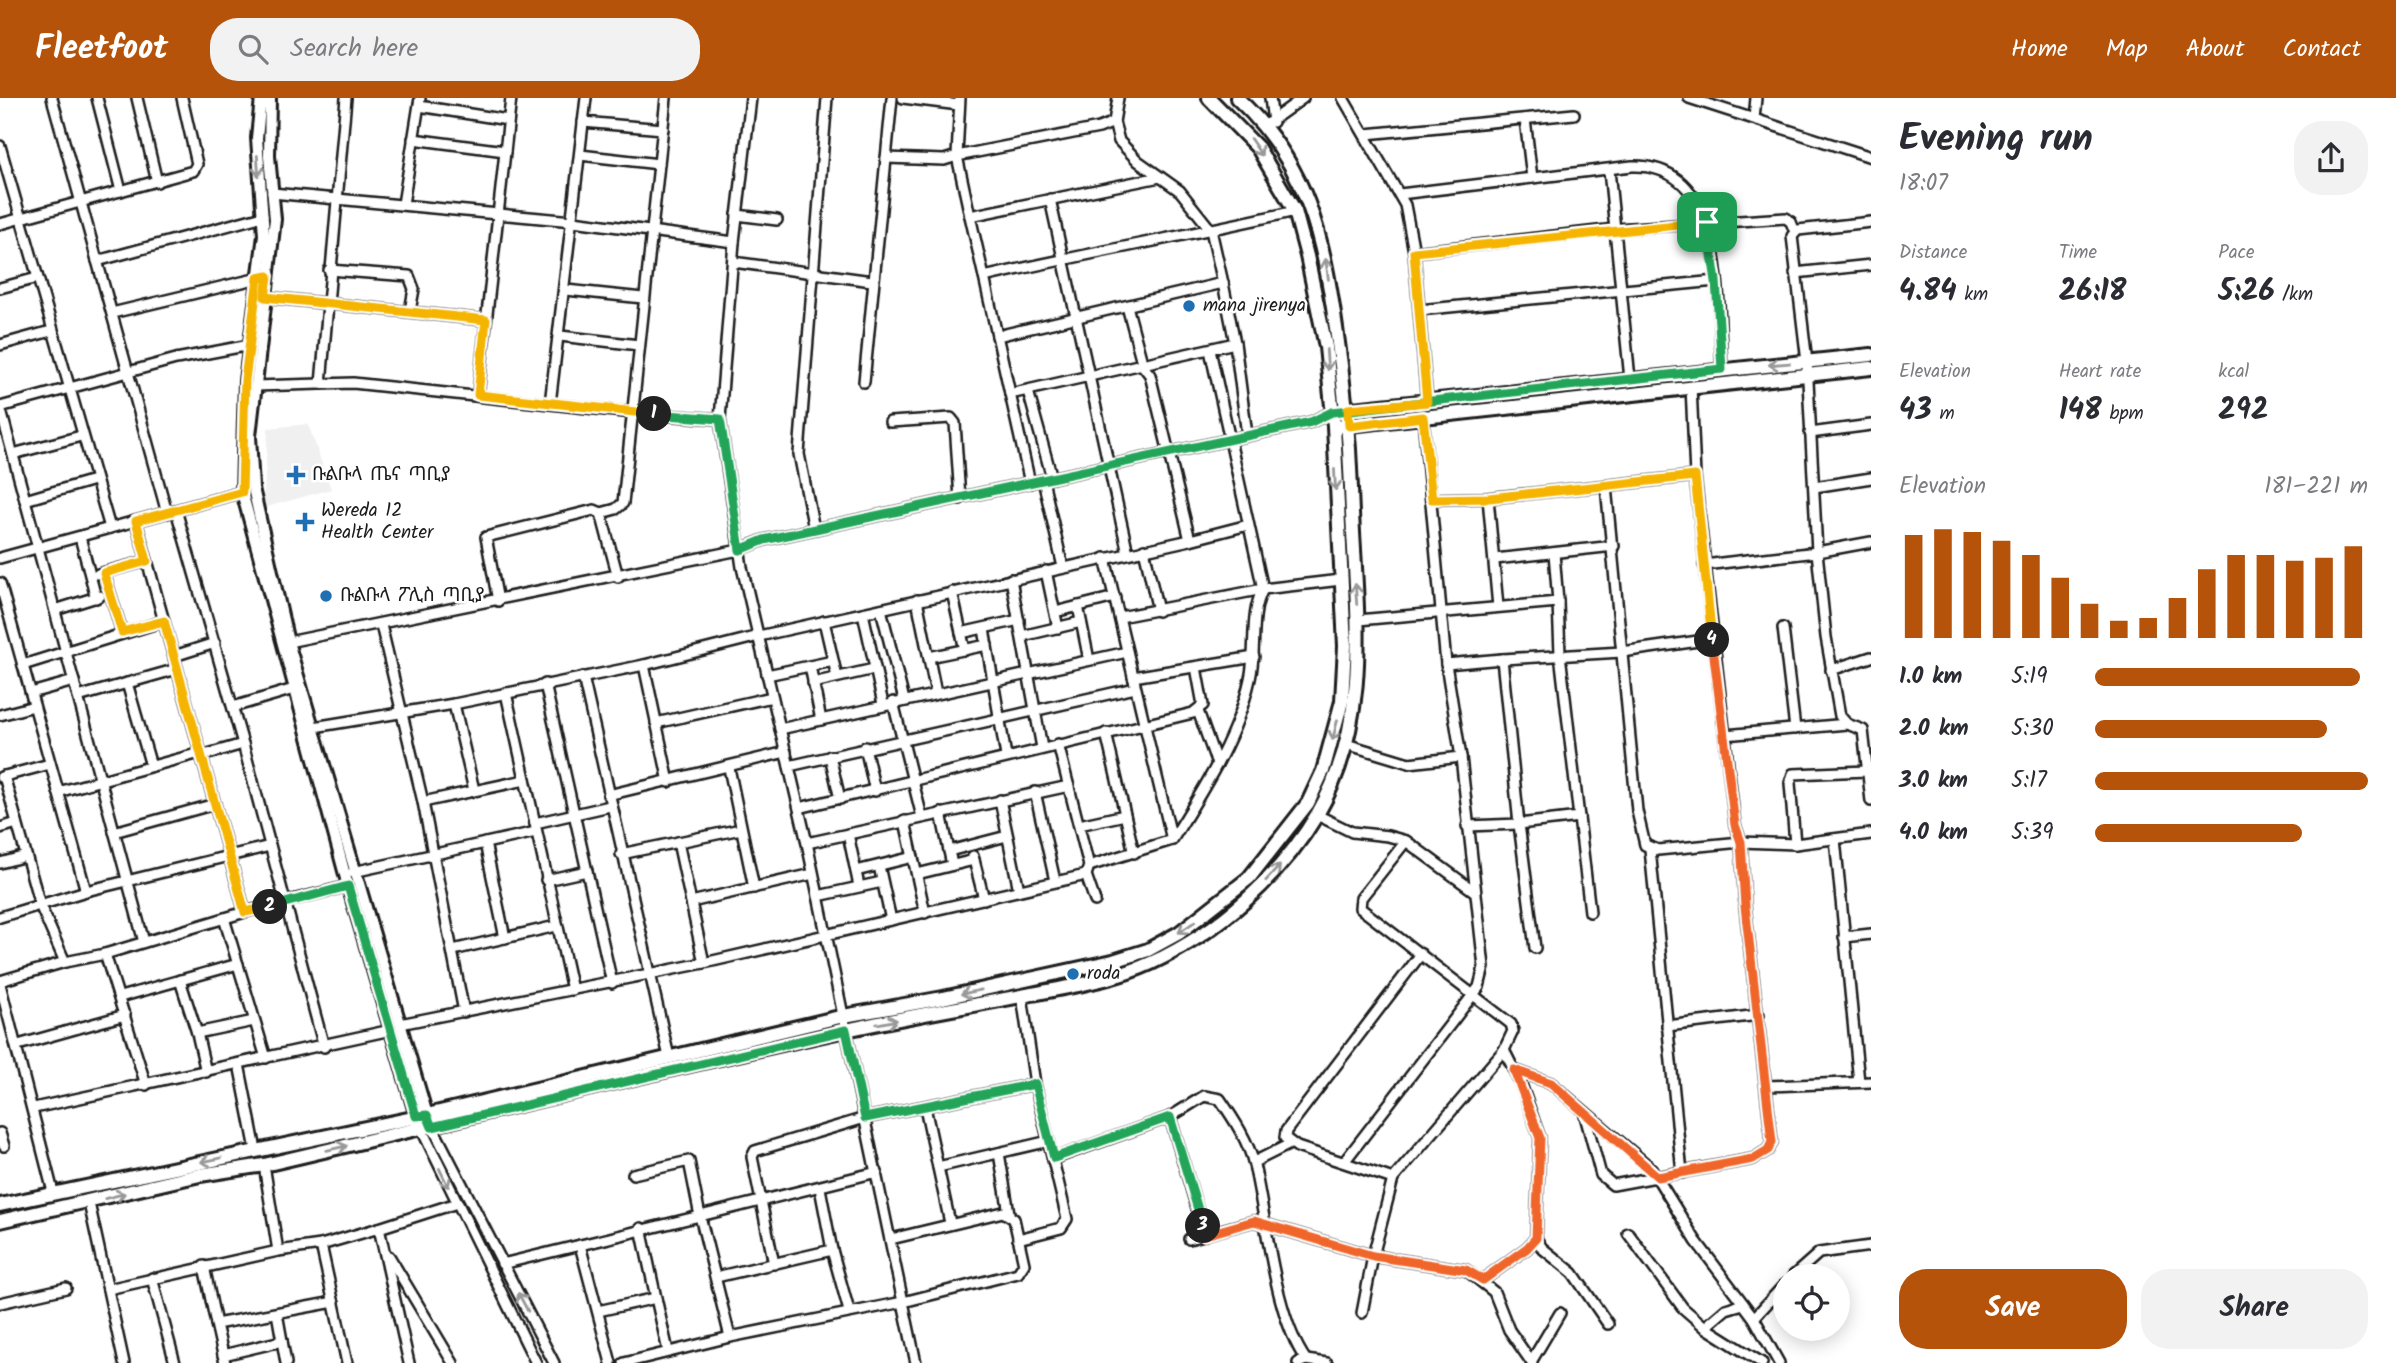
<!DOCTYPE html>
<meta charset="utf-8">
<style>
body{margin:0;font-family:Kalam,"Noto Sans Ethiopic",sans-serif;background:#f2f2f3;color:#2b2b33;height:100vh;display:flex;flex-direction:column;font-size:26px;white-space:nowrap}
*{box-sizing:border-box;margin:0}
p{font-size:23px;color:#7c7c81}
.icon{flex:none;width:38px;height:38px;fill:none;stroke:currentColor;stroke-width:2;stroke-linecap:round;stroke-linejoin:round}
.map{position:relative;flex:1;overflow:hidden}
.side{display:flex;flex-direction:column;background:#fff;width:525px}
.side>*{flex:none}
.buttons{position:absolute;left:1773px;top:1166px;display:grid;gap:14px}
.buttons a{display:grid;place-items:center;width:77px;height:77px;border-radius:50%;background:#fff;box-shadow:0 4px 18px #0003;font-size:35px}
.pin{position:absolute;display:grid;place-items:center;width:60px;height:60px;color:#fff;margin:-30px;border-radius:14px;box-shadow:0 4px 10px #0006}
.km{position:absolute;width:35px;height:35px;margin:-18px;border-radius:50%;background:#222;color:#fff;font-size:19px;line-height:35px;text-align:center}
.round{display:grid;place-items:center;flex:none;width:74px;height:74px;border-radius:28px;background:#f2f2f3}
.summary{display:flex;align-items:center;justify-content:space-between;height:119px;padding:0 28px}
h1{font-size:38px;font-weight:800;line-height:52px}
.metrics{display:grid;grid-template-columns:repeat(3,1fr);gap:10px;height:119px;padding:7px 28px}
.metrics div{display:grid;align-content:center}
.metrics b{font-size:30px;font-weight:800}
.metrics small{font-size:19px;font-weight:400}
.metrics p{font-size:19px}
.chart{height:196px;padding:14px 28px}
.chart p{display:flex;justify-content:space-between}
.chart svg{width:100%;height:126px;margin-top:7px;stroke:#b45309;stroke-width:6}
.action{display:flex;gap:14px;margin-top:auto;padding:14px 28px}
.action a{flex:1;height:80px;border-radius:28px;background:#b45309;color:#fff;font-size:28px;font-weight:800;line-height:80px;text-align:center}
.action a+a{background:#f2f2f3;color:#2b2b33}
ul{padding:0 28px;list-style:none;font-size:23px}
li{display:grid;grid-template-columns:112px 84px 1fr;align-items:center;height:52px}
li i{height:18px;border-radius:9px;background:#b45309}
header{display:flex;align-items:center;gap:42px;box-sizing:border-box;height:98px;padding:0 35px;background:#b45309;color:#fff}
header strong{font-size:33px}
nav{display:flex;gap:38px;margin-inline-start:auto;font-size:24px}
.search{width:490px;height:63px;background:#f2f2f3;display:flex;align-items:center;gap:18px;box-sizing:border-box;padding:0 24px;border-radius:28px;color:#7c7c81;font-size:26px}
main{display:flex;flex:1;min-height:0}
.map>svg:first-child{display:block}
</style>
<header>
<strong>Fleetfoot</strong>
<div class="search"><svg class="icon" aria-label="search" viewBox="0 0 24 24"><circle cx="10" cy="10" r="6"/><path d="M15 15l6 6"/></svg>Search here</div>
<nav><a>Home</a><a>Map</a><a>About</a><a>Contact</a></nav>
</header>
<main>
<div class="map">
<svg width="1871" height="1265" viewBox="0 0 1871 1265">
<rect width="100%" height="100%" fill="#fff"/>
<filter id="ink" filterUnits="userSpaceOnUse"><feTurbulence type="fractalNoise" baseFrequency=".0143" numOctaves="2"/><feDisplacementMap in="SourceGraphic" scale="14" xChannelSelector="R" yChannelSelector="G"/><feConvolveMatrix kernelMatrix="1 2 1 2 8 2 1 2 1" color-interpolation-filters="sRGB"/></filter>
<g filter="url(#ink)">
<path fill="#f0f0f0" d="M308 326 331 391 263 410 268 330Z"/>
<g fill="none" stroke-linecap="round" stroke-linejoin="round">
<g stroke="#1c1c1c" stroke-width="14">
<g id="minor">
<path d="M52 0 167 415"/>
<path d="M97 0 121 93"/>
<path d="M137 0 157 84"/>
<path d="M751 0 734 144 720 321 742 469 807 745 903 1204 1018 1175 1024 1166 1014 1121 1003 1114 891 1141"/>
<path d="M903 0 959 7"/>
<path d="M1270 0 1273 24"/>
<path d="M1343 0 1405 107 1414 154 1427 304"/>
<path d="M1689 0 1871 59"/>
<path d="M419 8 508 22"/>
<path d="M1525 21 1532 80"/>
<path d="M1754 21 1756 0"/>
<path d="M583 24 663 31"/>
<path d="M1264 28 1303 0"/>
<path d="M1366 36 1574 16"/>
<path d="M413 41 505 53"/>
<path d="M0 48 110 430"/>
<path d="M580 57 659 66"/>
<path d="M886 60 944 62 957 58 960 0"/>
<path d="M1609 72 1630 281"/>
<path d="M1160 79 970 118 984 179C1087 155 1192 137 1295 113"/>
<path d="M272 95 573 123 734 144"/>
<path d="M1400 96 1632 68C1728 65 1717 204 1722 271"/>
<path d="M1050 101 1128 455"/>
<path d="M403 106 420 0"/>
<path d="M737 117 777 122"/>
<path d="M970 118 957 58 1099 30 1114 24"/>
<path d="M1871 124 1798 132 1792 138 1807 264 1817 454 1826 539 1840 618 1847 626 1863 632 1871 703"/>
<path d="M0 126 193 73 197 66 182 0"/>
<path d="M1414 154 1615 131 1786 120 1791 124 1795 134"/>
<path d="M97 163 263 118"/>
<path d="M733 164 872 183"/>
<path d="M329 172 409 178 414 191 410 213"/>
<path d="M1795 175 1871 167"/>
<path d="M984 179 1030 385"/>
<path d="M1223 185 1235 245 1247 337"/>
<path d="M0 190 37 180"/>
<path d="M566 192 643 200"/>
<path d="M265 199 486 222"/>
<path d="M1127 208 1143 268 1150 277 1190 442 1248 427"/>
<path d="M1419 212 1716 183"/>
<path d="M112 215 263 179"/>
<path d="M560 238 639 247"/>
<path d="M997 238 1223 185 1211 132 1180 93 1138 63 1119 43 1114 24 1118 0"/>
<path d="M0 247 51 233"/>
<path d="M864 284 892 0"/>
<path d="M321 286 346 0"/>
<path d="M255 288 353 285 633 315 720 321"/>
<path d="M1028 293 1052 380"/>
<path d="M1010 296 1235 245"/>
<path d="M478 297 511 0"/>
<path d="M550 306 586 0"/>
<path d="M0 309 144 844"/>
<path d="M0 309 176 261 250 247"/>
<path d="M890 324 951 320 955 325 960 401"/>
<path d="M1810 335 1871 327"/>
<path d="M13 356 81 338"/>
<path d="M1043 382 1063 469"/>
<path d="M1606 388 1637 713 1645 747 1658 752 1741 744 1795 746 1871 736"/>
<path d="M1814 389 1871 380"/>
<path d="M1488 400 1498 509"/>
<path d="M1432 401 1488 400 1695 378"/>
<path d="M25 402 94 382"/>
<path d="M176 412 243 646 324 949"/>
<path d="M601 415 618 479"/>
<path d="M136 423 245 814"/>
<path d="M814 431 799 356 827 0"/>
<path d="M80 439 96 500"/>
<path d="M1144 451 1158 513"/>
<path d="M1554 455 1558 504"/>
<path d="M0 460 242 394"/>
<path d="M1105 460 1172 742"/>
<path d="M1495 461 1614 448"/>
<path d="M1704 467 1817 454 1871 444"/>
<path d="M1046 473 1058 530"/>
<path d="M104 475 122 534"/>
<path d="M98 476 147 463"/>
<path d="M1011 481 1042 650"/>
<path d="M0 485 86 793"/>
<path d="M952 494 965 552"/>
<path d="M917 502 936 595"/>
<path d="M498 503 486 439 594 412 601 415 616 411 623 405 666 0"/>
<path d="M1078 508 1089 562"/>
<path d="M881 511 904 602"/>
<path d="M55 512 100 498"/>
<path d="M1055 514 1115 499"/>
<path d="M863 515 883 606"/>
<path d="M1120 519 1263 491 1341 482"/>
<path d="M1358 522 1558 504 1560 556 1590 814"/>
<path d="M824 523 837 579"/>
<path d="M381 527 423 704 464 914"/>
<path d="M1783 530 1795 631"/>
<path d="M984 531 1006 658"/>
<path d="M961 535 1019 522"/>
<path d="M1022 538 1081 524"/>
<path d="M288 544 739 452 764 442 1311 324 1332 314"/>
<path d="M174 558 215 545"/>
<path d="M929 559 987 547"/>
<path d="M1446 566 1502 561"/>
<path d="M23 567 164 523"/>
<path d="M644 567 669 684"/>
<path d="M810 568 821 622"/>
<path d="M1831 572 1871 559"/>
<path d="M767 577 833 563"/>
<path d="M583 579 669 959"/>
<path d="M1133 579 1254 559"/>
<path d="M127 585 151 668"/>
<path d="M813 585 874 571"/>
<path d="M545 586 612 885"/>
<path d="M31 595 74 583"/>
<path d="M506 595 572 892"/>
<path d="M78 599 177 571"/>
<path d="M893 604 922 719"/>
<path d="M454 606 474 692"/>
<path d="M233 609 294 591"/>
<path d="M1198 613 1217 666"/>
<path d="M0 617 34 608"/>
<path d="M656 625 772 599"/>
<path d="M314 629 454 606 644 567 759 538 1190 442"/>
<path d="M780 631 1127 554"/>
<path d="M1106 635 1134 755"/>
<path d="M1725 637 1847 626"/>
<path d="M1058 646 1089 768 1086 777 1095 803"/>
<path d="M1346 646 1409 665 1461 659"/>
<path d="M865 649 875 693"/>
<path d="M201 658 243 646"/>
<path d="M830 658 840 701"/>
<path d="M789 668 1135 590"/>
<path d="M729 670 754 790"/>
<path d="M1 679 50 666"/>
<path d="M58 694 200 655"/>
<path d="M1035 694 1055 783"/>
<path d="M608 697 786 654"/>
<path d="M1000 702 1019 792"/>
<path d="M423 704 525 682"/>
<path d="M799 710 1193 615 1203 607 1196 569"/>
<path d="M941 715 952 767"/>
<path d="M1317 717 1352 734 1388 738 1406 743 1474 793"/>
<path d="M905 723 925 815"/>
<path d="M535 725 610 708"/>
<path d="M1079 727 1125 717"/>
<path d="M1467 728 1519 726 1502 561 1622 554 1712 541"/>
<path d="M0 730 17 725"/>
<path d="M114 734 215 706"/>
<path d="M848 736 859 788"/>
<path d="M1835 741 1859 984"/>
<path d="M678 744 704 865"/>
<path d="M485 745 505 840"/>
<path d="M807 745 1069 688"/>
<path d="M1795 746 1790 685 1793 676 1867 673"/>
<path d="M1650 751 1682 1075"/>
<path d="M949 753 1007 738"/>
<path d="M621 756 741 731"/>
<path d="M973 758 984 801"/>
<path d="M0 765 26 758"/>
<path d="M879 768 891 822"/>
<path d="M1089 768 1172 742C1203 692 1237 640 1250 581 1257 552 1249 517 1263 491L1210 252"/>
<path d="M856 773 913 759"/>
<path d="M353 774 536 734"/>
<path d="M917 776 974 762"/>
<path d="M546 782 587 773"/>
<path d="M818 798 882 784"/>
<path d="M691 804 813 776"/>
<path d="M0 819 86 793 270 748"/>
<path d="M224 820 266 960"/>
<path d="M1844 839 1871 836"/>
<path d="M1535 850 1519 726 1579 719"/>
<path d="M453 852 556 828"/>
<path d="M105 856 245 814 348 788"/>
<path d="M65 864 105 856 146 987"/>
<path d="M180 882 197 935 206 974"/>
<path d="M0 883 65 864 40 807 4 678"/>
<path d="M0 886 53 1094"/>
<path d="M120 899 238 866"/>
<path d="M400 926 704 865 1086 777"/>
<path d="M1667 928 1759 917"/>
<path d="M197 935 254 923"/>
<path d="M18 947 125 917"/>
<path d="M1504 952 1521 986 1540 1040 1536 1140 1542 1150 1573 1175 1608 1226"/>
<path d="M239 966 256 1052"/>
<path d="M1514 972 1551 985 1651 1070 1696 1143 1754 1220 1779 1265"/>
<path d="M1767 988 1871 984"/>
<path d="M925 1009 950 1125"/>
<path d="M34 1010 391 932"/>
<path d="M1584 1014 1601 1077 1613 1087 1753 1061 1768 1052 1772 1044 1745 808 1741 744 1735 727 1695 378 1691 288"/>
<path d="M1170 1019 1205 1137"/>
<path d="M430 1024 554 1265"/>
<path d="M419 1026 536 1265"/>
<path d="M0 1035 4 1048"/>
<path d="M999 1055 1009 1115"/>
<path d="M1053 1061 1170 1019 1204 998 1220 1001C1233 1020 1249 1044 1254 1067 1267 1123 1274 1217 1306 1262"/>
<path d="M1254 1064 1290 1046"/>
<path d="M1344 1064 1479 889 1484 869 1461 659 1446 566 1423 319"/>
<path d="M264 1067 278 1153 321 1147 379 1130 409 1265"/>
<path d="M938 1069 1049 1043"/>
<path d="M633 1076 689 1063 700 1118 877 1074"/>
<path d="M1393 1081 1297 1049 1285 1040 1286 1033 1421 856"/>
<path d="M820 1090 832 1152"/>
<path d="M89 1105 124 1265"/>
<path d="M379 1130 457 1105"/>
<path d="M641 1130 656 1200"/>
<path d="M1628 1135 1683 1210 1705 1229 1762 1265"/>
<path d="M1018 1141 1061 1130 1067 1121 1035 986 1022 898"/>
<path d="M1189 1141 1254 1123 1373 1158 1466 1172 1494 1194 1509 1232 1532 1265"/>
<path d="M321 1147 347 1265"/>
<path d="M580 1147 611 1265"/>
<path d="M389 1158 453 1265"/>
<path d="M502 1166 700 1118 730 1239 903 1204 916 1265"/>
<path d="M774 1166 752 1059 755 1053 865 1020 1035 986"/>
<path d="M204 1168 216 1226 334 1204"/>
<path d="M1793 1178 1819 1155 1871 1148"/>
<path d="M716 1179 832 1152 849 1213"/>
<path d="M152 1180 175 1265"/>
<path d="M1483 1182 1527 1150 1536 1140"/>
<path d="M108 1191 278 1153"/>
<path d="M0 1205 66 1190"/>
<path d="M598 1213 656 1200 668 1253"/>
<path d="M277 1215 286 1265"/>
<path d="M1362 1215 1373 1158 1393 1081 1504 952 1513 933 1511 926 1360 810 1361 800 1406 743"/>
<path d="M1754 1220 1785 1186"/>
<path d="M216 1226 225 1265"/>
<path d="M1705 1229 1726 1211 1743 1206"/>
<path d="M223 1257 282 1243"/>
<path d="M1531 1264 1560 1215"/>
<path d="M624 1265 730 1239"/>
<path d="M1298 1265 1306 1262 1327 1265"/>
</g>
</g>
<g stroke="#1c1c1c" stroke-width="16">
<g id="tertiary">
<path d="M261 0 257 40 264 137 245 282 242 394 348 788 416 1018"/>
<path d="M270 0 269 58 275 121 250 338 253 390 288 544 427 1017"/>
</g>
</g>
<g stroke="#1c1c1c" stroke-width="18">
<g id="secondary">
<path d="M1343 312 1871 257"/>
<path d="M1341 328 1871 270"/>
<path d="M0 1107 427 1017 844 918 943 900 1113 863 1148 852 1179 835 1249 780 1308 705 1323 673 1342 603 1345 548 1334 328 1326 249 1307 158 1295 113 1258 50 1209 0"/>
<path d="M0 1123 200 1077 264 1067C457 1022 651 974 846 932 908 918 970 908 1032 896 1073 888 1114 882 1151 865 1219 834 1280 779 1318 715 1376 614 1354 500 1351 390 1349 335 1344 284 1336 230 1323 139 1308 66 1237 0"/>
</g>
</g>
<use href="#minor" stroke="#fff" stroke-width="9"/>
<use href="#tertiary" stroke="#fff" stroke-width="10"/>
<use href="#secondary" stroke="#fff" stroke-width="12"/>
</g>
<defs><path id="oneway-shaft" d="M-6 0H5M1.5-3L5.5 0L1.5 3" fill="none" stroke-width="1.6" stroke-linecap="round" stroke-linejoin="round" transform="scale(1.75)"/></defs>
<g stroke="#999">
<use href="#oneway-shaft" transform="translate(1256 49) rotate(56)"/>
<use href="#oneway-shaft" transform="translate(258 68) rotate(86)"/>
<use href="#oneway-shaft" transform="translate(1327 171) rotate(-98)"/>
<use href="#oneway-shaft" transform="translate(1327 262) rotate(86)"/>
<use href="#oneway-shaft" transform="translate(1779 266) rotate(175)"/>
<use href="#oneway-shaft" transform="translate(1335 382) rotate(87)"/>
<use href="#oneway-shaft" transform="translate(1356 496) rotate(-94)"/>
<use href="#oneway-shaft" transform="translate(1335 632) rotate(104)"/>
<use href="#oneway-shaft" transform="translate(1273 775) rotate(-47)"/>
<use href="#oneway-shaft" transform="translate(1187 829) rotate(146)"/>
<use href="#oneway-shaft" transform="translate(971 894) rotate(168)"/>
<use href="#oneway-shaft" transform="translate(887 924) rotate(-11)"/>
<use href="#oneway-shaft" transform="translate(337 1050) rotate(-13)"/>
<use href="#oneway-shaft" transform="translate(211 1062) rotate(168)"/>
<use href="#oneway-shaft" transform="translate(444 1080) rotate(64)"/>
<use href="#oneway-shaft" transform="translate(115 1098) rotate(-14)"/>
<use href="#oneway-shaft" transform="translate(523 1204) rotate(-118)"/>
</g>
</g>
<g fill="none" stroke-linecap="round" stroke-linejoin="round" filter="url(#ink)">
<g stroke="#fff" stroke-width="14">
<path id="split-1" d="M654 316 720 321 740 452 764 442 1311 324 1332 314 1722 271 1716 183 1707 124"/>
</g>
<g stroke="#fff" stroke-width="14">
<path id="split-2" d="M270 809 245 814 164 523 122 534 104 475 147 463 136 423 242 394 245 282 258 180 268 178 265 199 486 222 478 297 654 316"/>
</g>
<g stroke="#fff" stroke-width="14">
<path id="split-3" d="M270 809 348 788 416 1018 427 1017 432 1029 846 932 865 1020 1035 986 1054 1060 1170 1019 1203 1128"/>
</g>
<g stroke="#fff" stroke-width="14">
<path id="split-4" d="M1203 1128 1205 1137 1254 1123 1373 1158 1466 1172 1483 1182 1527 1150 1536 1140 1540 1040 1514 972 1551 985 1658 1079 1753 1061 1768 1052 1772 1044 1745 808 1741 744 1735 727 1712 542"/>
</g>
<g stroke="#fff" stroke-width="14">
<path id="split-5" d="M1707 124 1414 154 1427 304 1348 311 1349 328 1423 319 1432 401 1489 400 1695 378 1712 542"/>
</g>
<use href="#split-1" stroke="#22a559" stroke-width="9"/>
<use href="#split-2" stroke="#f5b400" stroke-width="9"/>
<use href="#split-3" stroke="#22a559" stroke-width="9"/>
<use href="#split-4" stroke="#f0652b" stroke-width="9"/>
<use href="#split-5" stroke="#f5b400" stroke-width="9"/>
</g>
<g fill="#1f6fb2" stroke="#fff" stroke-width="2.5">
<circle cx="1189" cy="208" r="7"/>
<path d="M292.5 366.5h7v7h7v7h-7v7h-7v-7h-7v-7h7z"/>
<path d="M301.5 413.5h7v7h7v7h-7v7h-7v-7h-7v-7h7z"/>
<circle cx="326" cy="498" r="7"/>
<circle cx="1073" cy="876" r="7"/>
</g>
<g text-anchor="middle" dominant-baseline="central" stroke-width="5" stroke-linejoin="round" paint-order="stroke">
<g font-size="19" fill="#1c1c1c" stroke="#fff" text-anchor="start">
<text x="1203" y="208">mana jirenya</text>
<text x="312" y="377">ቡልቡላ ጤና ጣቢያ</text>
<text x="321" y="413">Wereda 12<tspan x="321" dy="22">Health Center</tspan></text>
<text x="340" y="498">ቡልቡላ ፖሊስ ጣቢያ</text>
<text x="1087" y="876">roda</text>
</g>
</g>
</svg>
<div class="buttons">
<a><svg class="icon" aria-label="locate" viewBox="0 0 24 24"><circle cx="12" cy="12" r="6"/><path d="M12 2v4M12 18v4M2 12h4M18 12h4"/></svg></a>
</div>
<div class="pin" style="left:1707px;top:124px;background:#1e9e55"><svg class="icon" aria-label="arrive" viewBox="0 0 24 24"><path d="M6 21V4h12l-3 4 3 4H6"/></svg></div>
<b class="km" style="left:654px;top:316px">1</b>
<b class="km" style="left:270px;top:809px">2</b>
<b class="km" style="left:1203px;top:1128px">3</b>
<b class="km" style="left:1712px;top:542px">4</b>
</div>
<section class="side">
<div class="summary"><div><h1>Evening run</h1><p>18:07</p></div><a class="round"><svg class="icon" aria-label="share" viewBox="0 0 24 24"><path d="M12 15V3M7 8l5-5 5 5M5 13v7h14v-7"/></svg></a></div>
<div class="metrics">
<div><p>Distance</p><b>4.84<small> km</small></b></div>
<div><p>Time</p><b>26:18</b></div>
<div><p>Pace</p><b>5:26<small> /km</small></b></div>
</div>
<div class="metrics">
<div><p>Elevation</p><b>43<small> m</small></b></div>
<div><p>Heart rate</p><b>148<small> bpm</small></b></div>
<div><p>kcal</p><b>292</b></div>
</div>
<div class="chart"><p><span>Elevation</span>181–221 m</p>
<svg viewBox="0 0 160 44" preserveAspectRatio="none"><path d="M5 44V8M15 44V6M25 44V7M35 44V10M45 44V15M55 44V23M65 44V32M75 44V38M85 44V37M95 44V30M105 44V20M115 44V15M125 44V15M135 44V17M145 44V16M155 44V12"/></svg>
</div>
<ul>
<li><b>1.0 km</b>5:19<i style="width:97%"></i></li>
<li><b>2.0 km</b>5:30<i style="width:85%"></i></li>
<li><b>3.0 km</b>5:17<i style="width:100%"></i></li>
<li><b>4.0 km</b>5:39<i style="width:76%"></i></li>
</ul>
<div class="action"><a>Save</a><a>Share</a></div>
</section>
</main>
